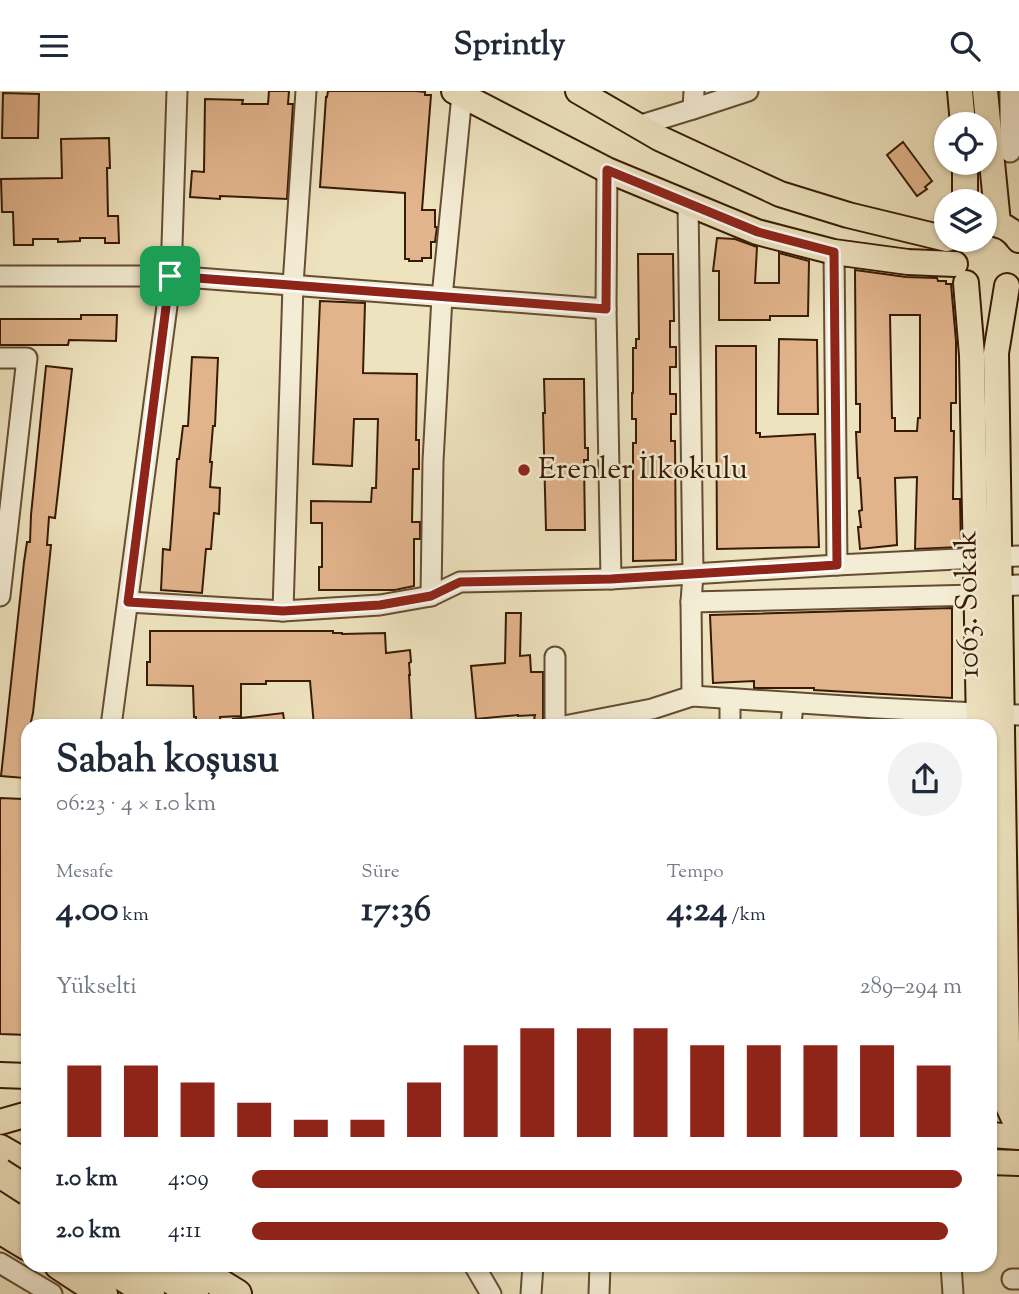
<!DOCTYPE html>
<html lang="tr">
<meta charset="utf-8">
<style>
body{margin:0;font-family:"Sorts Mill Goudy",serif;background:#f2f2f3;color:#1f2937;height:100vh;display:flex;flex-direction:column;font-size:26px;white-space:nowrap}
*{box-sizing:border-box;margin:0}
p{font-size:23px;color:#747a83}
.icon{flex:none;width:38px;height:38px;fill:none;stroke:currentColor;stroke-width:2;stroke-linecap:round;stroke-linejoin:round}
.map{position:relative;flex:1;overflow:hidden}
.side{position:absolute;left:21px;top:628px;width:976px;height:553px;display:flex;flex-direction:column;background:#fff;border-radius:21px;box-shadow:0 2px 5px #0004}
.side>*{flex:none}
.controls{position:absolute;left:934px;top:21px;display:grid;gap:14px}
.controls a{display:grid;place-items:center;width:63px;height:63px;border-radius:50%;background:#fff;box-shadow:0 2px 5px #0004;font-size:35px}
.pin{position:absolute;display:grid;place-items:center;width:60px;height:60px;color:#fff;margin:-30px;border-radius:14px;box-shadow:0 4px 10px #0006}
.round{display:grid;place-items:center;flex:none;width:74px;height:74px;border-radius:37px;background:#f2f2f3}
.head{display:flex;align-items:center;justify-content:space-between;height:119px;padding:0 35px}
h1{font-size:38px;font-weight:800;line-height:52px}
.stats{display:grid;grid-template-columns:repeat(3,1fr);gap:10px;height:119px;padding:7px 35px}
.stats div{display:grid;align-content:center}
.stats b{font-size:35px;font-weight:800}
.stats small{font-size:19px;font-weight:400}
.stats p{font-size:19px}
.chart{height:196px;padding:14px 35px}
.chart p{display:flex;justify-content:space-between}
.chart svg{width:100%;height:126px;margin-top:7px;stroke:#8f2418;stroke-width:6}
ul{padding:0 35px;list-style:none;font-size:23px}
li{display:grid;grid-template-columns:112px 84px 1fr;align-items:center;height:52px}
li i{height:18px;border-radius:9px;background:#8f2418}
header{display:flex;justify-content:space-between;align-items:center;height:91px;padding:0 35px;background:#fff;font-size:32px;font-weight:800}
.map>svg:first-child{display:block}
</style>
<header><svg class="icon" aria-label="menu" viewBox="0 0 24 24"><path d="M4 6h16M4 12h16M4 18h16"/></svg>Sprintly<svg class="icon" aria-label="search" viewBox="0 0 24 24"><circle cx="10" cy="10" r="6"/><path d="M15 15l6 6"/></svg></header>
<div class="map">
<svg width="1019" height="1203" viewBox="0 0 1019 1203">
<rect width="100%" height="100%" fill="#eee3bf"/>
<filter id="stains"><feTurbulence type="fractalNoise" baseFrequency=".00286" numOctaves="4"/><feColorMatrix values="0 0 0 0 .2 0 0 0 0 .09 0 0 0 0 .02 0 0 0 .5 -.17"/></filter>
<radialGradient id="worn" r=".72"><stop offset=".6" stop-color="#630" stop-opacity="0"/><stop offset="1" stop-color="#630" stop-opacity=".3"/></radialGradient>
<g fill="#e2b48c" stroke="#371b04" stroke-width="2" fill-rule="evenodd">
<path d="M269 0H289L288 13H293L287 108 220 105V108L190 106 192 80 204 81 205 8 243 9 242 13H268Z"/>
<path d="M328 0H416L425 1V4H431L422 119H435V136H437L435 151H431V167H422V170H409V168H405V102L320 96 326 6H327Z"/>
<path d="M3 2 39 3 38 47H2Z"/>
<path d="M109 47 110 77H107L108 125H118L119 152H105V147H80V150L58 151V148H33V154H14L13 121H2L1 88 62 87 61 48Z"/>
<path d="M903 51 932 90 925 96 927 98 917 105 887 64Z"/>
<path d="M717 147 735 148 757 156 755 192H779V162L809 170 808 225H770V229H719V180H713Z"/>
<path d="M638 163H673L674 230H670V256H676V276H670V303H676V323H671V350H675L676 469 633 470V352H636V328H632V302H633V257H636V248H639Z"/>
<path d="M855 179 906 186 937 187 938 190H946V193H951L956 250V312H951V340H954L953 408H960L961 456 915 458 917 386 895 387 897 454 860 458 858 436H861L859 420 862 419 860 387H858L856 341H860V313H856ZM890 224H920V327H918L917 340H895V327H892Z"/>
<path d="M320 210 365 212 363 282 417 283 416 349H419V378H413L412 431H420V448H414V495L395 499H319V476H322V432H311V410L371 411 372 397H376L378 328H354L352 375 313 373Z"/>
<path d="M81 224H117L116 250 69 249 68 254H0V228H81Z"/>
<path d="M779 248 817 249 818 323H778Z"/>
<path d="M716 255H756V342H760V346L815 343 819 456 717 458Z"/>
<path d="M192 266 218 267 215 335H213L210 371H212L210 396 220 397 219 423 214 422 211 458H206L202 502 161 499 163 458 170 459 177 368H179L183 335H188Z"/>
<path d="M46 275 72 278 55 427 49 426 47 454H51L49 474 33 622 30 635H28L24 687 1 685 24 471 27 451H30L31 424Z"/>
<path d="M544 288H584L585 357H588V369H584L585 439H546L543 322H545Z"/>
<path d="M952 517V607L814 599V597H754V590L713 592 710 524Z"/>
<path d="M506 522H521L520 565 530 564 531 581H543V629H534L535 624 518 625V624L476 628 471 575 505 572Z"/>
<path d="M150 540H333V542H342V543L385 542 386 562 410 559 411 571 409 572 410 584H409L412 635H314L310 590H266V593H241V625L220 626V635H196V626H194L193 595 147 594V571H150Z"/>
<path d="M283 622 285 635H233V628Z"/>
<path d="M0 707 23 708V714L28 715V944L0 943Z"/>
</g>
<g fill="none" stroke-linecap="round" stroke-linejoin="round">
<g stroke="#654d33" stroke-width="23">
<g id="minor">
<path d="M694 0 693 18 748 0"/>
<path d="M638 35 693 18"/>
<path d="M1010 61V0"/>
<path d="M607 79 606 218 611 488 837 474 1019 465"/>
<path d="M688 112 693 483 691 511 692 605"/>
<path d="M834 161 837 474"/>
<path d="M0 185H171L606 218"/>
<path d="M0 267H27L0 505"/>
<path d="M1001 495 1019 494"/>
<path d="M431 505 433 370 442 206 462 4"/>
<path d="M128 511 283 520 380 514 431 505 460 491 611 488"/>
<path d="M691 511 977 504"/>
<path d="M283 520 293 194 306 0"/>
<path d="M555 566V635"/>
<path d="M730 609V635"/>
<path d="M111 635 171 185 177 0"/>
<path d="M564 635 652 618 692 605 876 617 1019 624"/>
<path d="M791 635 793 612"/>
<path d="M0 1172 52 1203"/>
<path d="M474 1174 491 1203"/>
<path d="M951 1174 953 1203"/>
<path d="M1012 1188H1019"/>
<path d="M531 1203 533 1174"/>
<path d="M599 1203 600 1174"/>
</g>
</g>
<g stroke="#371b04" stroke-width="28">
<g id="major">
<path d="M454 0 607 79 757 141 834 161 908 171 955 173"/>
<path d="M578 0 659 47 780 103 848 124 947 148"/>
<path d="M960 0 963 33"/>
<path d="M985 0 998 132"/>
<path d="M965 110V72"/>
<path d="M985 132C1000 132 1011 137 1019 149"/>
<path d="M966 192 972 264 979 635"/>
<path d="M1007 195 996 262 1008 1015 1019 1039"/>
<path d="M0 984 28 985"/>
<path d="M0 1031 28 1023"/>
<path d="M990 1044 1019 1046"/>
<path d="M0 1056 28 1072"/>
<path d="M990 1071 1019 1072"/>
</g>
</g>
<g stroke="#371b04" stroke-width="32">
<g id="highway">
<path d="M0 1109 28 1126"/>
<path d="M0 1138 28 1155"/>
<path d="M59 1174 103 1203"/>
<path d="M105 1174 150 1203"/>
<path d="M148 1174 194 1203"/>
<path d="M190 1174 237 1203"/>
</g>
</g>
<use href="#minor" stroke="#f4edd5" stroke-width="19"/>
<use href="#major" stroke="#eee3bf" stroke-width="24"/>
<use href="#highway" stroke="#eee3bf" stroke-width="28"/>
<g stroke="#371b04" stroke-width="32" stroke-linecap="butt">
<path id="highway-bridge" d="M0 1082 28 1100"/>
</g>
<use href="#highway-bridge" stroke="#eee3bf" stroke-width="28"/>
</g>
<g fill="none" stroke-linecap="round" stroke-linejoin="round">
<g stroke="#fff" stroke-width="14">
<path id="route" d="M607 79 758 141 834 161 837 474 611 488 460 491 431 505 380 514 283 520 128 511 170 185 606 218Z"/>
</g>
<use href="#route" stroke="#8f2418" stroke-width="9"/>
</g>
<circle fill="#8f2418" stroke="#f4edd5" stroke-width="2.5" cx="524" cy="379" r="7"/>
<g text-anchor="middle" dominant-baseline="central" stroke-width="5" stroke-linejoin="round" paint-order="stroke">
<g font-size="30" fill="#371b04" stroke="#f4edd5" text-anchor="start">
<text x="538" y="379">Erenler İlkokulu</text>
</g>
<g font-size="30" fill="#371b04" stroke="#f4edd5">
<text transform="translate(969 513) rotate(-91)">1063. Sokak</text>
</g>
</g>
<rect width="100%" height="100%" filter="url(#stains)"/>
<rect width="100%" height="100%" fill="url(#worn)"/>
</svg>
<div class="controls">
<a><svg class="icon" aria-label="locate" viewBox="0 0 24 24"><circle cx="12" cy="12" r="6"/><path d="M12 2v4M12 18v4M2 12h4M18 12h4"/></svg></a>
<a><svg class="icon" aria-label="layers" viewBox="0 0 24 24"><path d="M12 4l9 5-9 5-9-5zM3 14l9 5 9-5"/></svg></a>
</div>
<div class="pin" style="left:170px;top:185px;background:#1e9e55"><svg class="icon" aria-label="arrive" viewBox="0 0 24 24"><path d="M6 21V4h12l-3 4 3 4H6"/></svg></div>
<section class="side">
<div class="head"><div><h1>Sabah koşusu</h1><p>06:23 · 4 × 1.0 km</p></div><a class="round"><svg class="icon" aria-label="share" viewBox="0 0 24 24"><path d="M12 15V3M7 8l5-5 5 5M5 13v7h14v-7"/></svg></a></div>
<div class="stats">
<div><p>Mesafe</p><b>4.00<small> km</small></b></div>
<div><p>Süre</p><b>17:36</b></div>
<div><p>Tempo</p><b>4:24<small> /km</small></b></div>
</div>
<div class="chart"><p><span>Yükselti</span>289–294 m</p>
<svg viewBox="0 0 160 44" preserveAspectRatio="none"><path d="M5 44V19M15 44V19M25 44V25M35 44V32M45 44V38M55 44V38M65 44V25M75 44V12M85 44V6M95 44V6M105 44V6M115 44V12M125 44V12M135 44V12M145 44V12M155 44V19"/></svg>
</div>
<ul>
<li><b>1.0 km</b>4:09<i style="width:100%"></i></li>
<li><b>2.0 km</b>4:11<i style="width:98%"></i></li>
</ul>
</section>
</div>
